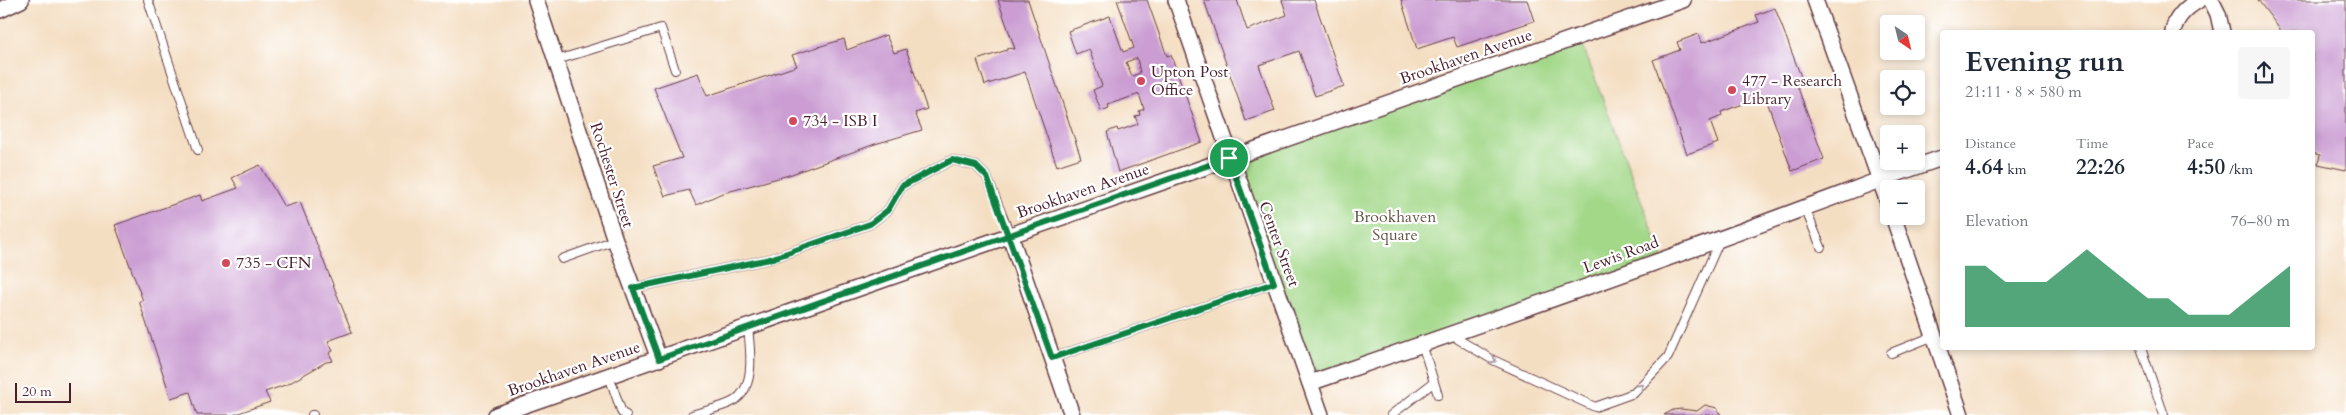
<!DOCTYPE html>
<meta charset="utf-8">
<style>
body{margin:0;font-family:Cardo,serif;background:#f6f6f7;color:#1f2937;height:100vh;display:flex;flex-direction:column;font-size:19px;white-space:nowrap}
*{box-sizing:border-box;margin:0}
p{font-size:16px;color:#747a83}
.icon{flex:none;width:28px;height:28px;fill:none;stroke:currentColor;stroke-width:2;stroke-linecap:round;stroke-linejoin:round}
.map{position:relative;flex:1;overflow:hidden}
.drawer{position:absolute;left:1940px;top:30px;width:375px;height:320px;display:flex;flex-direction:column;background:#fff;border-radius:5px;box-shadow:0 2px 8px #0003}
.drawer>*{flex:none}
.needle{width:32px;rotate:145deg}
.buttons{position:absolute;left:1880px;top:15px;display:grid;gap:10px}
.buttons a{display:grid;place-items:center;width:45px;height:45px;border-radius:5px;background:#fff;box-shadow:0 2px 8px #0003;font-size:25px}
.scale{position:absolute;left:15px;bottom:12px;width:56px;box-sizing:border-box;padding-left:5px;border:2px solid #4a1f2b;border-top:0;font-size:14px;line-height:18px;white-space:nowrap;color:#4a1f2b;-webkit-text-stroke:4px #fff;paint-order:stroke}
.pin{position:absolute;display:grid;place-items:center;width:42px;height:42px;color:#fff;margin:-21px;border:2px solid #fff;border-radius:50%;box-shadow:0 1px 5px #0007}
.round{display:grid;place-items:center;flex:none;width:52px;height:52px;border-radius:5px;background:#f6f6f7}
.headline{display:flex;align-items:center;justify-content:space-between;height:85px;padding:0 25px}
h1{font-size:28px;font-weight:800;line-height:38px}
.metrics{display:grid;grid-template-columns:repeat(3,1fr);gap:8px;height:85px;padding:5px 25px}
.metrics div{display:grid;align-content:center}
.metrics b{font-size:21px;font-weight:800}
.metrics small{font-size:14px;font-weight:400}
.metrics p{font-size:14px}
.chart{height:140px;padding:10px 25px}
.chart p{display:flex;justify-content:space-between}
.chart svg{width:100%;height:90px;margin-top:5px;fill:#0b8043;opacity:.7}
.map>svg:first-child{display:block}
</style>
<div class="map">
<svg width="2346" height="415" viewBox="0 0 2346 415">
<rect width="100%" height="100%" fill="#fff"/>
<filter id="ink" filterUnits="userSpaceOnUse"><feTurbulence type="fractalNoise" baseFrequency=".02" numOctaves="2"/><feDisplacementMap in="SourceGraphic" scale="10" xChannelSelector="R" yChannelSelector="G"/><feConvolveMatrix kernelMatrix="1 2 1 2 8 2 1 2 1" color-interpolation-filters="sRGB"/></filter>
<filter id="wash" filterUnits="userSpaceOnUse"><feTurbulence type="fractalNoise" baseFrequency=".0096" numOctaves="4" result="noise"/><feDisplacementMap in="SourceGraphic" scale="20" xChannelSelector="R" yChannelSelector="G"/><feGaussianBlur stdDeviation="1.12" result="paint"/><feColorMatrix in="noise" values="0 0 0 0 0 0 0 0 0 0 0 0 0 0 0 0 0 1.4 0 .05"/><feComposite in="paint" operator="in"/></filter>
<g filter="url(#wash)">
<rect width="100%" height="100%" fill="#f4dec2"/>
<path fill="#a3d889" stroke="#767c5a" d="M1579 36 1663 258 1310 383 1229 158Z"/>
<g id="blocks">
<g fill="#cb9dd3" fill-rule="evenodd">
<path d="M998 0H1028L1081 158 1057 166 1025 72 985 85 977 60 1007 50V48L1015 49Z"/>
<path d="M1117 0H1147L1167 56 1171 55 1202 142 1118 172 1107 132 1117 128 1118 131 1138 124 1135 116 1140 115 1139 111 1144 109 1139 94 1108 105 1109 108 1101 111 1093 90 1102 86 1089 49 1076 54 1068 31 1110 16 1123 52 1134 48ZM1137 58 1140 73 1132 76 1126 62Z"/>
<path d="M1204 0H1237L1247 30 1287 15 1282 0H1314L1344 86 1315 96 1299 51 1259 65 1275 111 1246 121Z"/>
<path d="M1401 0H1527L1534 21 1457 47 1453 37 1417 49Z"/>
<path d="M2258 0H2346V170L2318 164 2320 155 2312 153V32H2282Z"/>
<path d="M1775 8 1803 82 1797 85 1824 159 1792 171 1765 96 1721 112 1722 116 1710 121 1718 143 1687 154 1653 60 1680 50 1677 42 1699 34 1702 43 1759 22 1756 15Z"/>
<path d="M886 35 894 53 906 49 927 109 915 113 922 130 875 144 789 175 720 194 696 205 689 190 665 196 653 166 682 158 654 88 698 73 707 96 797 66 792 55 844 39 847 50Z"/>
<path d="M260 165 284 207 300 202 352 332 328 341 333 351 329 353 333 361 326 362 288 384 265 392 270 402 233 415H197L190 392 171 398 139 301H143L115 225 200 195 202 201 238 188 232 178Z"/>
<path d="M1705 405 1717 408 1721 415H1664L1673 410 1681 409 1697 411Z"/>
</g>
</g>
</g>
<g filter="url(#ink)">
<use href="#blocks" fill-opacity="0" stroke="#643c42" stroke-width="1"/>
<g fill="none" stroke-linecap="round" stroke-linejoin="round">
<g stroke="#643c42" stroke-width="10">
<g id="lane">
<path d="M148 0 198 150"/>
<path d="M557 60 661 28 675 70"/>
<path d="M1805 208 1821 247"/>
<path d="M562 259 615 240"/>
<path d="M633 288 770 259 870 224 888 210 902 186 952 160 976 166 987 177 1010 235"/>
<path d="M1451 335 1493 360 1595 407 1634 393 1668 357 1720 240"/>
<path d="M1422 344 1438 395"/>
<path d="M2141 348 2164 415"/>
<path d="M1891 353 1934 336"/>
<path d="M1052 358 1274 283"/>
<path d="M609 376 622 413 626 415"/>
<path d="M312 415H313"/>
<path d="M692 415C704 411 720 408 732 402 757 389 750 349 748 327"/>
<path d="M1391 415 1433 383"/>
</g>
</g>
<g stroke="#643c42" stroke-width="18">
<g id="street">
<path d="M536 0 615 240 659 359"/>
<path d="M1176 0 1321 415"/>
<path d="M1815 0 1889 205"/>
<path d="M2211 0 2218 14 2222 32"/>
<path d="M0 10 21 0"/>
<path d="M2173 32C2175 18 2187 7 2199 0"/>
<path d="M1893 216 1961 415"/>
<path d="M1010 235 1072 415"/>
<path d="M1310 383C1475 326 1641 269 1804 208 1851 191 1896 173 1942 158"/>
<path d="M496 415 1683 0"/>
</g>
</g>
<use href="#lane" stroke="#fff" stroke-width="8"/>
<use href="#street" stroke="#fff" stroke-width="15"/>
</g>
<defs><path id="oneway-chevron" d="M-2-3.5L2.5 0L-2 3.5" fill="none" stroke-width="1.6" stroke-linecap="round" stroke-linejoin="round" transform="scale(1.25)"/></defs>
<g stroke="#ae9aa0">
<use href="#oneway-chevron" transform="translate(1493 360) rotate(28)"/>
<use href="#oneway-chevron" transform="translate(1640 387) rotate(-46)"/>
</g>
</g>
<g fill="none" stroke-linecap="round" stroke-linejoin="round" filter="url(#ink)">
<g stroke="#fff" stroke-width="10">
<path id="route" d="M1229 158C1039 225 849 291 659 359L633 288 770 259 870 224 888 210 902 186 952 160 976 166 987 177 1052 358 1274 283 1229 158"/>
</g>
<use href="#route" stroke="#0b8043" stroke-width="6"/>
</g>
<g fill="#d1495b" stroke="#fff" stroke-width="2">
<circle cx="1141" cy="81" r="5"/>
<circle cx="1732" cy="90" r="5"/>
<circle cx="793" cy="121" r="5"/>
<circle cx="226" cy="263" r="5"/>
</g>
<g text-anchor="middle" dominant-baseline="central" stroke-width="4.5" stroke-linejoin="round" paint-order="stroke">
<g font-size="16" fill="#4a1f2b" stroke="#fff">
<text transform="translate(1466 57) rotate(-19)">Brookhaven Avenue</text>
<text transform="translate(612 175) rotate(72)">Rochester Street</text>
<text transform="translate(1083 191) rotate(-19)">Brookhaven Avenue</text>
<text transform="translate(1279 244) rotate(70)">Center Street</text>
<text transform="translate(1621 255) rotate(-20)">Lewis Road</text>
<text transform="translate(574 369) rotate(-19)">Brookhaven Avenue</text>
</g>
<g font-size="16" fill="#4a1f2b" stroke="#fff" text-anchor="start">
<text x="1151" y="72">Upton Post<tspan x="1151" dy="18">Office</tspan></text>
<text x="1742" y="81">477 - Research<tspan x="1742" dy="18">Library</tspan></text>
<text x="803" y="121">734 - ISB I</text>
<text x="236" y="263">735 - CFN</text>
</g>
<g font-size="16" fill="#655647" stroke="#fff">
<text x="1395" y="217">Brookhaven<tspan x="1395" dy="18">Square</tspan></text>
</g>
</g>
</svg>
<div class="buttons">
<a><svg class="needle" viewBox="-14 -14 28 28"><path d="M0-13l5 13h-10z" fill="#e53935"/><path d="M0 13l5-13h-10z" fill="#747a83"/></svg></a>
<a><svg class="icon" aria-label="locate" viewBox="0 0 24 24"><circle cx="12" cy="12" r="6"/><path d="M12 2v4M12 18v4M2 12h4M18 12h4"/></svg></a>
<a>+</a>
<a>−</a>
</div>
<div class="scale">20 m</div>
<div class="pin" style="left:1229px;top:158px;background:#1e9e55"><svg class="icon" aria-label="arrive" viewBox="0 0 24 24"><path d="M6 21V4h12l-3 4 3 4H6"/></svg></div>
<section class="drawer">
<div class="headline"><div><h1>Evening run</h1><p>21:11 · 8 × 580 m</p></div><a class="round"><svg class="icon" aria-label="share" viewBox="0 0 24 24"><path d="M12 15V3M7 8l5-5 5 5M5 13v7h14v-7"/></svg></a></div>
<div class="metrics">
<div><p>Distance</p><b>4.64<small> km</small></b></div>
<div><p>Time</p><b>22:26</b></div>
<div><p>Pace</p><b>4:50<small> /km</small></b></div>
</div>
<div class="chart"><p><span>Elevation</span>76–80 m</p>
<svg viewBox="0 0 160 44" preserveAspectRatio="none"><path d="M0 44V14L10 14L20 22L30 22L40 22L50 14L60 6L70 14L80 22L90 30L100 30L110 38L120 38L130 38L140 30L150 22L160 14V44z"/></svg>
</div>
</section>
</div>
